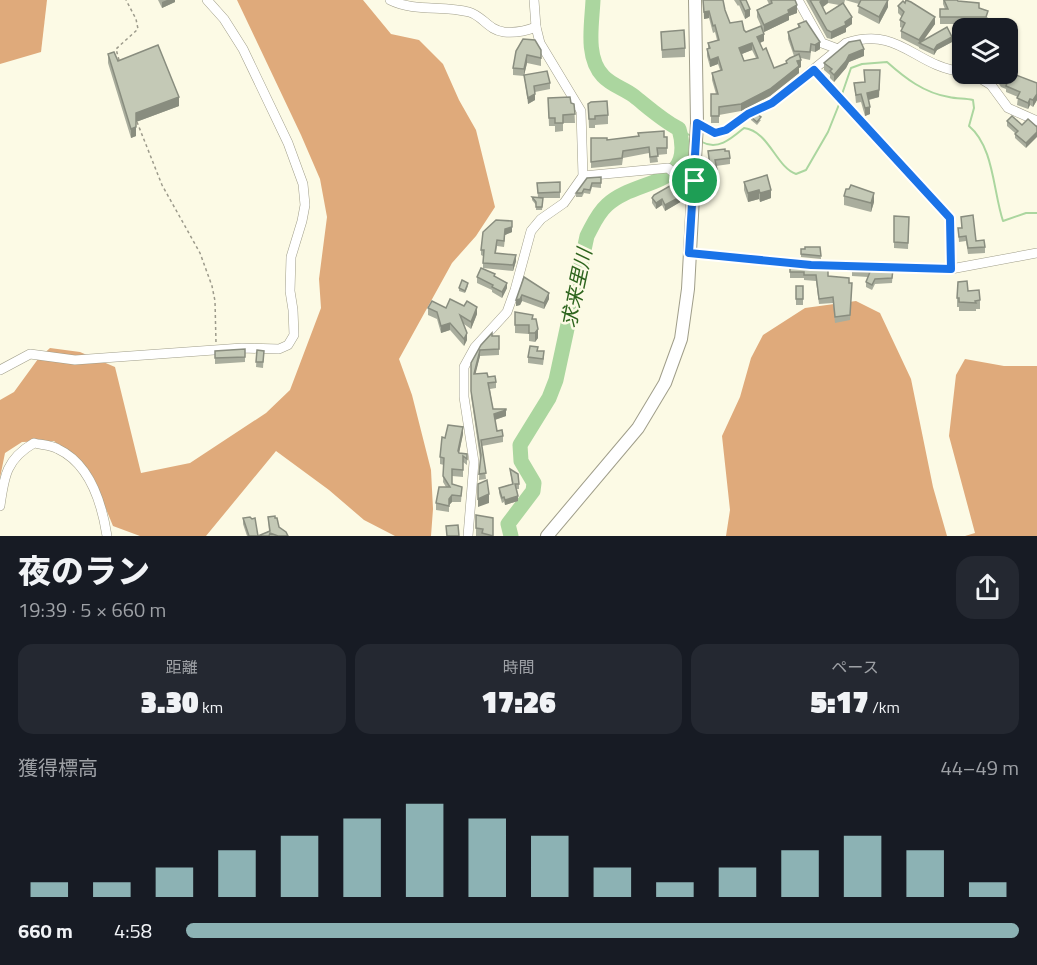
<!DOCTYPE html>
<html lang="ja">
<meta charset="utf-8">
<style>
body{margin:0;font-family:"Titillium Web","Noto Sans JP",sans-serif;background:#242831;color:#f1f3f6;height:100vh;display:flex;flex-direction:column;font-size:22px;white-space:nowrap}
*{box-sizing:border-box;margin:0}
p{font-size:20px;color:#9ea1a6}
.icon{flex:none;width:33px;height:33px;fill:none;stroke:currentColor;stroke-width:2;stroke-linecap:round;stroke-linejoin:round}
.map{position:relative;height:536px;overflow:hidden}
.details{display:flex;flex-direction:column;background:#171b24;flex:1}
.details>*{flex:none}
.fabs{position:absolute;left:952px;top:18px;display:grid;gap:12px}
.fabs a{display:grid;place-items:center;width:66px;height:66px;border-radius:12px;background:#171b24;box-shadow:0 2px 4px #0004;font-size:30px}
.pin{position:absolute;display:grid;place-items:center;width:51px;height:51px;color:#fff;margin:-26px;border:3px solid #fff;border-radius:50%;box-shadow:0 2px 6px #0007}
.round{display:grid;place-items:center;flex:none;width:63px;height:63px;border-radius:18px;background:#242831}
.overview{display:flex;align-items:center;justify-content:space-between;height:102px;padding:0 18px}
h1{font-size:33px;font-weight:800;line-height:45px}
.stats{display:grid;grid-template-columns:repeat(3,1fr);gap:9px;height:102px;padding:6px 18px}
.stats div{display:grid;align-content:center;border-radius:15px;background:#242831;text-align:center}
.stats b{font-size:30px;font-weight:800}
.stats small{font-size:16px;font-weight:400}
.stats p{font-size:16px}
.chart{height:168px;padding:12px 18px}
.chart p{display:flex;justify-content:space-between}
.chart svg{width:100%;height:108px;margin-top:6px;stroke:#8cb2b4;stroke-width:6}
ul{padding:0 18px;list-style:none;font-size:20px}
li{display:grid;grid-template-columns:96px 72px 1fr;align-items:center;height:45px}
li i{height:15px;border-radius:8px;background:#8cb2b4}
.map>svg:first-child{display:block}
</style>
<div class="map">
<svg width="1037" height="536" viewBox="0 0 1037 536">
<rect width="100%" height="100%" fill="#fcfae5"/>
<g fill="#dfaa7b">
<path d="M0 0H47L41 52 0 64Z"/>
<path d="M237 0H363L391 34 419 40 443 64 459 100 476 130 495 207 476 236 452 263 399 359 412 395 431 470 433 509 431 536H395L364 520 329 490 276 451 206 536H140L113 526 92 475 54 441 22 442 5 453 0 478V400L14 392 38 359 50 348 80 352 115 367 141 473 190 463 266 413 290 390 321 308 319 279 327 217 320 179 301 135Z"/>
<path d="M856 301 880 313 911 379 933 487 947 536H726L730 510 722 436 740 397 751 358 763 335 805 308Z"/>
<path d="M965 359 1004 366H1037V536H965L975 533 949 436 956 375Z"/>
</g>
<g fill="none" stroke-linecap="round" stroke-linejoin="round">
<g stroke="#abd69f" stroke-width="2">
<path d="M841 97 851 68 862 64 887 62C905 78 924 93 949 97 957 99 965 98 973 100L974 108 969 126C994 147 993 191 1003 221L1026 213H1037"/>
<path d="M679 129 691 136"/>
<path d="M702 142C718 151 732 138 744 128 769 131 776 167 796 174L806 170 828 132 840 102"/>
</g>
<path stroke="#abd69f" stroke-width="15" d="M511 536 508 524 533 491 534 483 521 461 520 445 549 398 556 380 587 236C593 225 597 214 607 205 637 177 696 189 679 129 662 120 649 108 634 96 625 89 611 85 603 76 585 57 592 24 593 0"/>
<g stroke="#a09e8a" stroke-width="10">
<g id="minor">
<path d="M390 0C414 12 443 5 469 12 483 16 488 30 504 32 515 33 526 31 536 27"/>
<path d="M798 0 822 43 838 49"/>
<path d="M814 70 950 218 951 269"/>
<path d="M973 74 991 85 1008 108 1037 121"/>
<path d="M697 123 715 133 726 130 748 114 772 103 846 43C901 26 913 66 963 72"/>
<path d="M583 176 668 168 680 178 695 181"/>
<path d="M689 253 811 265 951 269 1037 253"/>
<path d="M0 370 30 354 75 360 242 348 279 349 288 345 294 335 293 310 290 291 291 257 302 221 305 205 303 184 288 143 243 49 224 19 207 0"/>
<path d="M0 506C4 477 6 459 34 443 42 445 51 445 58 449 90 464 102 504 107 536"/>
<path d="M468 536 474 462 464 397V367L475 347 507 312 515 290 531 231 541 219 564 203 583 176 581 111 540 43 536 27 534 0"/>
</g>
</g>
<g stroke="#a09e8a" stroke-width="14">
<path id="tertiary" d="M547 536 638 428 665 383 681 339 688 289 697 123 695 0"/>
</g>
<g stroke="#9c9a8b" stroke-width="1.5" stroke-dasharray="3 3" stroke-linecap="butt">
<path d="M119 60 116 49 138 29 136 19 126 0"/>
<path d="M137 122 162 185 200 253 212 286 215 301 216 343"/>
</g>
<use href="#minor" stroke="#fff" stroke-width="9"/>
<use href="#tertiary" stroke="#fff" stroke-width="12"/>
</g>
<g fill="#a9ad9d" fill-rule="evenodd">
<path d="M158 0H175V2L162 8Z"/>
<path d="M703 0 725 10 730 23 746 32 761 26 757 17V10L769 4 767 0H795L797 13 789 16V20L764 32 761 27 764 41 760 43 763 50 774 68 786 64V61L794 56 788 39V32L798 28V24L820 49 815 52 811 51 810 60 801 58V67L799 68V73L770 96 741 111 719 115V123H711V94H716L712 80V73L720 70 718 64 710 67 707 56V49H708V43L717 40 715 32 713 33 709 18 704 19ZM752 50 756 58 744 61 742 54Z"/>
<path d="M734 0H746L750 16 745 19 739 5 738 6Z"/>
<path d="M806 0H888V7L879 24 858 13 859 4 845 0 844 4 852 24 846 28V32L831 39 827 38ZM828 3 839 5 826 14 823 7Z"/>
<path d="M943 0H957L958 1 979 8 988 18 986 24H940V9H945L943 4Z"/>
<path d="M898 6 935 24 922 41 952 42 937 50 934 55 919 48V46V47L901 38V31L902 28 900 27V20L902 17 898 13Z"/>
<path d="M661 32 685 48V57L662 58Z"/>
<path d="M541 50V66L527 63 524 75 550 83V89L535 92V100L528 104 524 75V76L513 75V68L516 51Z"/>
<path d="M108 54 118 61 179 106 136 122V136L131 138 108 63Z"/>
<path d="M864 56 849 62 846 68 834 82 830 78V75L824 70V63Z"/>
<path d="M997 75 1037 83V100L1033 107 1030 105 1028 109 1017 105 1018 97 1006 92V89L1001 87 997 81Z"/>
<path d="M854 83 879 97 869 100 870 114 865 116 861 102 856 103Z"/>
<path d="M548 98 571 103 574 104 575 123H563V131L555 132V126H549Z"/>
<path d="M588 104 608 115V124L595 125V128H589Z"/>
<path d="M751 117 761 120 757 125 751 120Z"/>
<path d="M1028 119 1026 148 1015 138V133L1007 126V121L1022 125Z"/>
<path d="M638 133 667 137V154L657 155 658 162 650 163 649 153 623 158 622 165 591 168V138L607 140 638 136Z"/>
<path d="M708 151H725L730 158V164L716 166 718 181 708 182 707 171V165H709Z"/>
<path d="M601 177V188L592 187 590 194 584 193 582 197H576V193Z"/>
<path d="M744 182 771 198 760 202 759 199 748 202 744 190Z"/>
<path d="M537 183 560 188V198H543L542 210H536V205L532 200V197L538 198Z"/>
<path d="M844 196 874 202 871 212 844 205Z"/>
<path d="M652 198 682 201 665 211 662 205 656 209 652 203Z"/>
<path d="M894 216 909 217 908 249 894 248Z"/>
<path d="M961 217 976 241 985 247V253L968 254 966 241 959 242 958 228H962Z"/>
<path d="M483 232H512L505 235 504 247 497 246 496 253 516 261 513 271 483 268V256L481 255V250Z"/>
<path d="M820 247 821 259 801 257V249Z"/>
<path d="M790 264 849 283H852L850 320 835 323 833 303 819 304 816 281 804 280V278H790Z"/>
<path d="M852 268 893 269 892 283 875 284 872 290 866 287V282L868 277 852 276Z"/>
<path d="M495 276 507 288 502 298 492 292V290L477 283V277Z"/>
<path d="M524 277 549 299 544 309 522 301 520 305 516 306Z"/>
<path d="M468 286 465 293 459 291V288Z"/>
<rect x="796" y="286" width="7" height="19"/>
<path d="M968 291 980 300V309H976V311H959V307H957V298Z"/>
<path d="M428 308H446L477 314 471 329 464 324 467 340 464 346 450 330 441 333 437 319 428 315Z"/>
<path d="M515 312 532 319 538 338 535 342 529 341V334L515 333Z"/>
<path d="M492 336H499V355L480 356 475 374 488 377 496 382V388L490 389 493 409 506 416 495 420 497 431 503 436V442L482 446 486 479 479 480 480 459 471 396V363L481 345Z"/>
<path d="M245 349V362L215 364V351Z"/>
<path d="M257 350 264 351 263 368 256 367Z"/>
<path d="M538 351 544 357 543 365 528 363V357Z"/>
<path d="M463 434 459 453 467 454V465L463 462V477L452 476V484L462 487 461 502H452L449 505V512L436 510V503L446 487 443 482 444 465 440 464V457Z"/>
<path d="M510 469 519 484V489H517L518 501 505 505 504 502 502 503 499 493V488L512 484Z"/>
<path d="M476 515 493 536H476Z"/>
<path d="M268 517 279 527 288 536H247L243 524V518L258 536 269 531Z"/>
</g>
<g fill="#898d7f">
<path d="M167 0H175V2L162 8V2Z"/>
<path d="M823 0H828V3L820 9V2Z"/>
<path d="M888 0V7L879 24V17Z"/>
<path d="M797 5V13L789 16V20L764 32V25L788 10Z"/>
<path d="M750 9V16L745 19V11Z"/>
<path d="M709 11V18L704 19V12Z"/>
<path d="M852 17V24L846 28V32L831 39V32Z"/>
<path d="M935 17V24L921 44 919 43V47V40Z"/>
<path d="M764 34V41L757 44V37Z"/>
<path d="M952 37V42L937 50 934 55V50L937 45Z"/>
<path d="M820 42V49L815 52V45Z"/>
<path d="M752 43V50L739 55V48Z"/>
<path d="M864 49V56L849 62 846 68 834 82V75L849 55Z"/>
<path d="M527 55V63L524 76V69Z"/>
<path d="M718 57V64L710 67V60Z"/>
<path d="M801 60V67L799 68V73L770 96 741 111V104L797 61Z"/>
<path d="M880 78 879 97 867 100V93Z"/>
<path d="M1037 93V100L1033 107V100Z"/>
<path d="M535 94V100L528 104V98Z"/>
<path d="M179 97V106L136 122V113Z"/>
<path d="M1030 99V105L1028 109V103Z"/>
<path d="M870 107V114L865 116V108Z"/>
<path d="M136 127V136L131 138V129Z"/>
<path d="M1037 132V137L1026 148V143Z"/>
<path d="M759 190V199L748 202V193Z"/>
<path d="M771 190V198L760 202V193Z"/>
<path d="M874 193V202L871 212V203Z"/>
<path d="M682 196V201L665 211V205Z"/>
<path d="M662 199V205L656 209V203Z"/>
<path d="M512 221V232L505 235 504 247 505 229Z"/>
<path d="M516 255V261L513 271V265Z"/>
<path d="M507 283V288L502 298V292Z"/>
<path d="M549 293V299L544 309V303Z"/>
<path d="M522 295V301L520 305 516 306V300Z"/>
<path d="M477 307V314L471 329V322Z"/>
<path d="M450 323V330L441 333V326Z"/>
<path d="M538 329V338L535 342V333Z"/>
<path d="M467 333V340L464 346V339Z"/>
<path d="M480 350V356L474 380V374Z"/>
<path d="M506 410V416L494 420V414Z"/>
<path d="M463 427V434L458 458V451Z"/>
<path d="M489 494V503L478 507V499Z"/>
<path d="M452 495V502L449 505V512V499Z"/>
<path d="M518 496V501L505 505V500Z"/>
</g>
<g fill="#c4c9b6" stroke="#898d7f" stroke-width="1.5" fill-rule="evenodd">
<path d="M703 0H723L725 10 730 23 742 21 744 30 746 32 761 26 764 34 757 37 763 50 766 48 774 68 787 63 786 61 790 58 799 54 801 60 797 61 799 66 770 89 741 104 719 107V116H711V94H718L712 73 722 70 718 57 710 60 707 49 710 48 708 43 719 40 715 25 713 26 709 11 704 12ZM752 43 758 58 744 61 739 48Z"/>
<path d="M740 0H746L750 9 745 11Z"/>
<path d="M771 0H795L797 5 788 10 789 13 764 25 757 10 772 3Z"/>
<path d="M810 0H823L820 2 826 14 843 3 852 17 845 22 846 25 831 32 827 30Z"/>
<path d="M861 0H888L879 17 858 6Z"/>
<path d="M906 0 911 2 935 17 919 40 901 31 905 23 900 20 904 12 898 6 903 1 905 3Z"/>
<path d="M944 0H957L958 1 979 3V8L988 11 986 17H940V9H948Z"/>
<path d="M806 21 820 42 815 45 811 44 810 52 794 51 788 32 800 27 798 24Z"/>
<path d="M947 27 952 37 937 45 934 50 919 43Z"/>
<path d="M684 30 685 48 662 50 661 32Z"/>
<path d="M523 39 535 40 541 50V58L527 55 524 69 513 68 516 51Z"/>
<path d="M860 40 864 49 849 55 846 61 834 75 830 71 832 69 824 63 849 42Z"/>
<path d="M158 45 179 97 136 113V127L131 129 108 54 114 52 118 61Z"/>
<path d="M864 70H880L879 90 867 93 870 107 865 108 861 94 856 95 854 83 865 82Z"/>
<path d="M547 71 550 83 534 86 535 94 528 98 524 75Z"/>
<path d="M1008 72 1037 83V94L1033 100 1030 99 1028 103 1017 98 1020 92 1006 86 1007 83 1001 80 997 75V74H1008Z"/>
<path d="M570 97 571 103 574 104 575 114 563 115V123H555V118H549L548 98Z"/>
<path d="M607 101 608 115 595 116V119H589L588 104 591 102Z"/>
<path d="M757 114 761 117 757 122 751 117Z"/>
<path d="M1012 116 1022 125 1028 119 1037 127V132L1026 143 1015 134 1018 131 1007 121Z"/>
<path d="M664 131V137H667V148H657L658 156 650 157 649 147 623 151 622 158 591 162V138H607V140L639 136 638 133Z"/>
<path d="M725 149V151H729L730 158 715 160 718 175 708 176 707 165H710L708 151Z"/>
<path d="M767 175 771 190 760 193 759 190 748 193 744 182Z"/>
<path d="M601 177V183H592L590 190 584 189 582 193H576L587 178Z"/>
<path d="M560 182V192L538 193 537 183Z"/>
<path d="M675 183 682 196 665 205 662 199 656 203 652 198 654 195Z"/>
<path d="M851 185 874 193 871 203 844 196 846 189H849Z"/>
<path d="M532 197 543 198 542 207H536V202Z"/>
<path d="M973 215 976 241 984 240 985 247 968 248 966 236 959 237 958 228H962L961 217Z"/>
<path d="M894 216 909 217 908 243 894 242Z"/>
<path d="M496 220 512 221V227L505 229 504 241 497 240 495 253 516 255 513 265 483 263 484 250H481L483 232Z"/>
<path d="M805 247H820L821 256 801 254V249H805Z"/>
<path d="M790 264 828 267V276L849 278V283H852L850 315 835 317 833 297 819 299 816 275H804V272H790Z"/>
<path d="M481 268 495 274 494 276 507 283 502 292 492 287 493 285 477 277Z"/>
<path d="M852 268 893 269 892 278 875 279 872 285 866 282 870 272 852 271Z"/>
<path d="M524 277 549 293 544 303 522 295 520 299 516 300Z"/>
<path d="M462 280 468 283 465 291 459 288Z"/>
<path d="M967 281 968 291 979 290 980 300 975 301 976 303 959 302V298H957L958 282Z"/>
<rect x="796" y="286" width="7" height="13"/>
<path d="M450 299 464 306 467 301 477 307 471 322 460 315 467 333 464 339 450 323 441 326 437 312 428 308 432 301 446 308Z"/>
<path d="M515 312 533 315 532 319H536L538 329 535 333H529V325H515Z"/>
<path d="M492 333V336H499V349L480 350 474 374 487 373 488 377 495 376 496 382 488 383 493 409H506V410L494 414 497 431 502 430 503 436 481 440 486 473 479 474 481 455 471 391V363L481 345Z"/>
<path d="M530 346 538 347 537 351H544L543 359 528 357Z"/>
<path d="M245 349V357L215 358V351Z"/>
<path d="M257 350 264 351 263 362H256Z"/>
<path d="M448 425 463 427 458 451 459 453 467 454V459L463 456V470L452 469V484L462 487 461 496 452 495 449 499V506L436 503 439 487H450L443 476 444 458 440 457 442 437 445 438Z"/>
<path d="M510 469 518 474 519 484H515L518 496 505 500 504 497 502 498 499 488 513 484Z"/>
<path d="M487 480 489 494 478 499V484Z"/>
<path d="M476 515 493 518V536L482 533 483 529 476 528Z"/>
<path d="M275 516V518H277L279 527 286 532 288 536H278L270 533 269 536H249L243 518 250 517 252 519 255 518 258 536 270 531 268 517Z"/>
<path d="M458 525 459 536H447L446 526Z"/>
</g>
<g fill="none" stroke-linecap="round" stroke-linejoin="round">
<g stroke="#fff" stroke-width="12">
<path id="route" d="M814 70 950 218 951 269 811 265 689 253 697 123 715 133 726 130 748 114 772 103Z"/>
</g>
<use href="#route" stroke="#1a73e8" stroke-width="8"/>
</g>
<g text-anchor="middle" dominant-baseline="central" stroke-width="5" stroke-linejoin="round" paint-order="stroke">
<g font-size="20" font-style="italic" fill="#2d641d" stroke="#fcfae5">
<text transform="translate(576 288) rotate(-78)">求来里川</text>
</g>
</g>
</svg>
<div class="fabs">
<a><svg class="icon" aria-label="layers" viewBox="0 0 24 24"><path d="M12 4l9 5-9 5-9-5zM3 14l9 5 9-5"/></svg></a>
</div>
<div class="pin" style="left:695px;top:181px;background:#1e9e55"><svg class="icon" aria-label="arrive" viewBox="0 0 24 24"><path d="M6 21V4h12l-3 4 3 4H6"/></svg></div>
</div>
<section class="details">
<div class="overview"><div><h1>夜のラン</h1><p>19:39 · 5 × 660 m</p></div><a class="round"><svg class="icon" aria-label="share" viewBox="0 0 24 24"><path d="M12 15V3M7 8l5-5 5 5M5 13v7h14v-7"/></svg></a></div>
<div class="stats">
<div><p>距離</p><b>3.30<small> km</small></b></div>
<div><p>時間</p><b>17:26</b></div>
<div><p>ペース</p><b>5:17<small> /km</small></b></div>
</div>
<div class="chart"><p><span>獲得標高</span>44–49 m</p>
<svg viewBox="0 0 160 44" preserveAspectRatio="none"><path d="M5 44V38M15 44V38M25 44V32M35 44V25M45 44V19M55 44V12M65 44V6M75 44V12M85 44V19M95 44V32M105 44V38M115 44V32M125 44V25M135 44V19M145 44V25M155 44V38"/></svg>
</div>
<ul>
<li><b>660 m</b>4:58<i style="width:100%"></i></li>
</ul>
</section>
